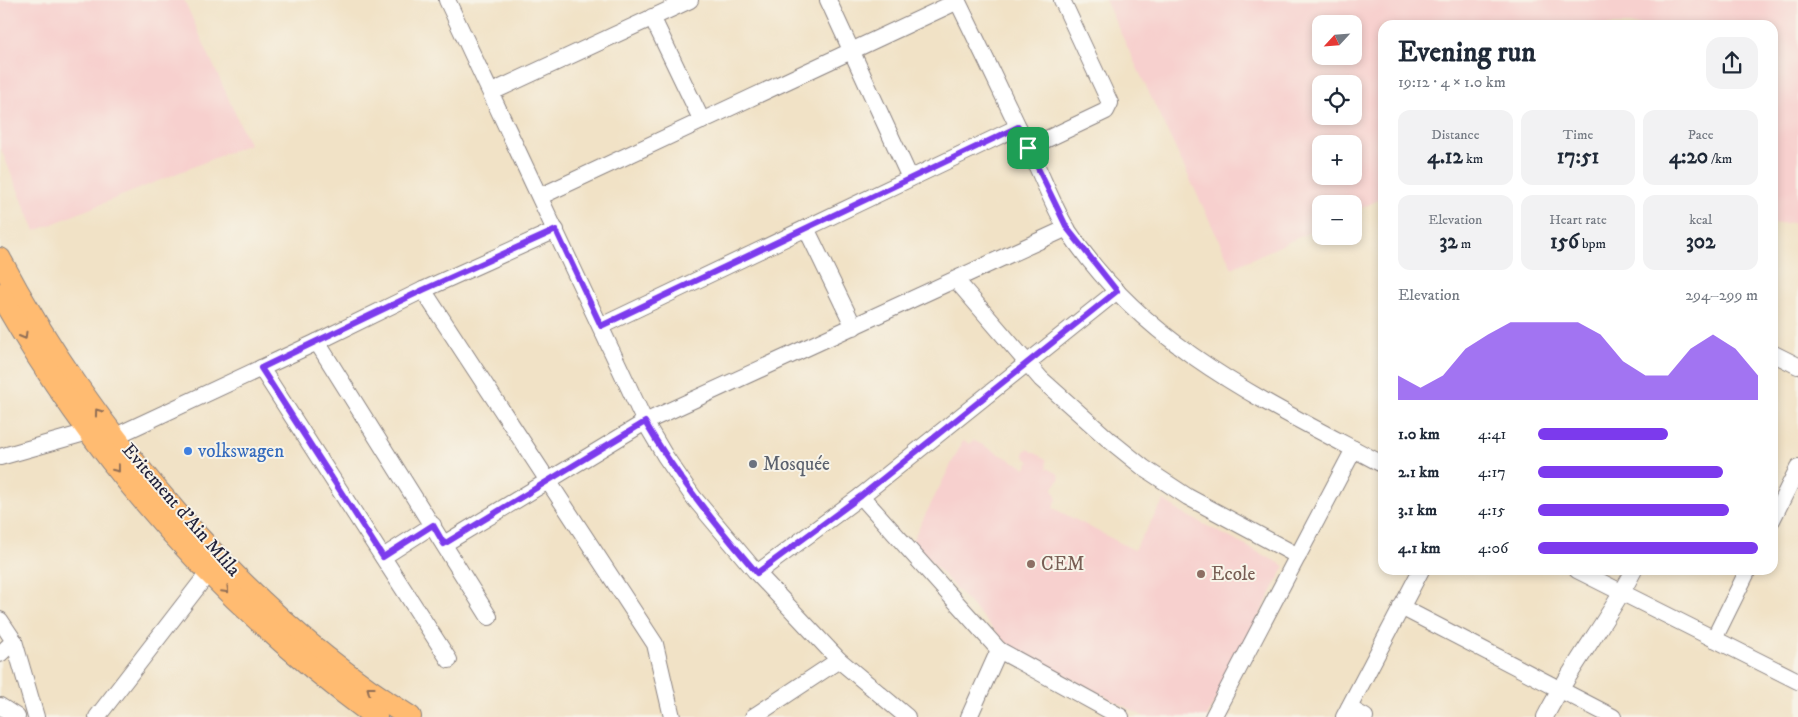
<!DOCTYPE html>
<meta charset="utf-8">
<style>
body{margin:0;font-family:"IM FELL DW Pica",serif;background:#f2f2f3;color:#1f2937;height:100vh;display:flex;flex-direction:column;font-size:19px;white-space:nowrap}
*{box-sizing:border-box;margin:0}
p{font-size:16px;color:#747a83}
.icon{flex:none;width:28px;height:28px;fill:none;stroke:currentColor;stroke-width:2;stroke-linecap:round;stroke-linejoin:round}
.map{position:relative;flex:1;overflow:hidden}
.details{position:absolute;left:1378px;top:20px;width:400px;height:555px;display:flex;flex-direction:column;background:#fff;border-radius:15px;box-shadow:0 2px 8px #0003}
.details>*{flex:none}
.needle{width:32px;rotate:244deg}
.buttons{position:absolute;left:1312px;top:15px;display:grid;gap:10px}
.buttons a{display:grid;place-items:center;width:50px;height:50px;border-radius:10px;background:#fff;box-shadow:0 2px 8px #0003;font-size:25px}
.pin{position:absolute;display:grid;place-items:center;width:42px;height:42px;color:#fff;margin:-21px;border-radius:10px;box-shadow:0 2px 8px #0006}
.round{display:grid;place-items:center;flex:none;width:52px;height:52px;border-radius:15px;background:#f2f2f3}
.headline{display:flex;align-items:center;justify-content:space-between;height:85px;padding:0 20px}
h1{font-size:28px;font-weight:800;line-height:38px}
.metrics{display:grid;grid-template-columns:repeat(3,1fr);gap:8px;height:85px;padding:5px 20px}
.metrics div{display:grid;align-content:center;border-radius:12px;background:#f2f2f3;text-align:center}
.metrics b{font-size:21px;font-weight:800}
.metrics small{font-size:14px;font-weight:400}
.metrics p{font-size:14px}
.chart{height:140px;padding:10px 20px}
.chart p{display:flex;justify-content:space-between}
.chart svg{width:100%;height:90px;margin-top:5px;fill:#7c3aed;opacity:.7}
ul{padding:0 20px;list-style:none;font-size:16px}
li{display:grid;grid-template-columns:80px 60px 1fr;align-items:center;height:38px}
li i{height:12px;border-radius:6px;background:#7c3aed}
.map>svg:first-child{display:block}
</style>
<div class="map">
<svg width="1798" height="717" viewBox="0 0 1798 717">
<rect width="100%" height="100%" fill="#f7f3e8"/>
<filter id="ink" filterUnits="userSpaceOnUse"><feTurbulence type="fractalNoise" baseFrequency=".02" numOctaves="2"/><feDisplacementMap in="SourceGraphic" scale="10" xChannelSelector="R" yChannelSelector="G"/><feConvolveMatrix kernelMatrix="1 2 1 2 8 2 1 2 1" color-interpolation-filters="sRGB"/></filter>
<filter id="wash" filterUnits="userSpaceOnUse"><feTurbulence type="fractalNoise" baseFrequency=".0096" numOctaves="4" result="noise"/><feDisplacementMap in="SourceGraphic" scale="20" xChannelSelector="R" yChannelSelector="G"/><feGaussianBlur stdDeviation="1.12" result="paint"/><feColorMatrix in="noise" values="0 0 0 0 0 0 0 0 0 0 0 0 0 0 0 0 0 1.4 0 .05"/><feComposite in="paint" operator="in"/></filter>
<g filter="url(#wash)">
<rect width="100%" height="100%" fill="#f1e2c6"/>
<g fill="#f7d0ce" fill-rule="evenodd">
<path d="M0 0H184L249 144 35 231 0 147Z"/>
<path d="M1105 0H1798V222L1773 224 1772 25H1382V198L1354 212V204H1321V227L1232 268ZM1321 24H1354V56H1321ZM1321 84H1354V116H1321ZM1321 144H1354V176H1321Z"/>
<path d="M973 440 1026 468 1030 462 1024 456V451L1028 449 1046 459 1047 468 1057 473 1060 478 1053 488 1057 499 1053 508 1134 550 1164 500 1180 512 1285 566 1207 717H1145L1010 647 912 541 963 441 970 444Z"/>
</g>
</g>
<g filter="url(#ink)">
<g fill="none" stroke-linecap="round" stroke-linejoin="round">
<g stroke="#8a8280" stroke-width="18">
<g id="minor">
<path d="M447 0 645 422 665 456 694 498 757 573 839 660 907 717"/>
<path d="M828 0 910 178"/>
<path d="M957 0C982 51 1007 103 1031 154 1043 178 1053 206 1067 229 1143 346 1264 401 1382 464"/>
<path d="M652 17 702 121"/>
<path d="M492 92 690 0"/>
<path d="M1028 148 1106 111 1110 103 1062 0"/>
<path d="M541 196 958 1"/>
<path d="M806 228 854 327"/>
<path d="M956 280 1041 379 1108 439 1144 468 1188 497 1298 556"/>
<path d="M423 290 655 644 672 717"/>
<path d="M601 326 1018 127"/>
<path d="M317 342 489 617"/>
<path d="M1772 353 1798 366"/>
<path d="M261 368 449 660"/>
<path d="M105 441 317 342 423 290 556 230"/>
<path d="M0 457 88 432"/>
<path d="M861 496 999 650 969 717"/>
<path d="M1772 520 1798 468"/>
<path d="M444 544 645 422 1067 228"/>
<path d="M383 557 433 525"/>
<path d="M1577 570 1798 681"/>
<path d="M757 573 861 496 1117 291"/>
<path d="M1401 607 1613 717"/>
<path d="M0 620 14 641 0 654"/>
<path d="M1714 639 1748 570"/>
<path d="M14 641 36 717"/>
<path d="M999 650 1121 717"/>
<path d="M0 706 17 717"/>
<path d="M1349 708 1365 717"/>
<path d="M97 717 209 572"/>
<path d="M753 717 839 660"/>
<path d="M1213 717 1354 449"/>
<path d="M1344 717 1421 570"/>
<path d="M1545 717C1571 666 1608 621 1634 570"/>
</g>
</g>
<g stroke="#8a8280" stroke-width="24">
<g id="highway">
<path d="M0 259C88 427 248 617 410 717"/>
<path d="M0 294C95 461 220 603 376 717"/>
</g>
</g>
<use href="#minor" stroke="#fff" stroke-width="16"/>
<use href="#highway" stroke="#ffbb71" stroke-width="22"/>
</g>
<defs><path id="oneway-chevron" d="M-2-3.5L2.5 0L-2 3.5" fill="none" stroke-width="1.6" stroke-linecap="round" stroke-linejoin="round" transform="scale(1.25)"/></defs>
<g stroke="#906e56">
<use href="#oneway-chevron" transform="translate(24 336) rotate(60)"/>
<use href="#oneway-chevron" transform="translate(98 412) rotate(-126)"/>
<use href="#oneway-chevron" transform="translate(117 469) rotate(51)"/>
<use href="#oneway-chevron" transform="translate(226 590) rotate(46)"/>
<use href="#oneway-chevron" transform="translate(370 690) rotate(-143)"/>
</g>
</g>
<g fill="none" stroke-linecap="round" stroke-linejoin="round" filter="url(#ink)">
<g stroke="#fff" stroke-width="10">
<path id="route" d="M1018 127 1067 228 1117 291 861 496 757 573C716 525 677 477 645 422L444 544 433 525 383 557 261 368 423 290 556 230 601 326Z"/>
</g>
<use href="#route" stroke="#7c3aed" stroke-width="6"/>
</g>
<circle fill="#3f7fe0" stroke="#f7f3e8" stroke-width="2" cx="188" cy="451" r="5"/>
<circle fill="#6b7280" stroke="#f7f3e8" stroke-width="2" cx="753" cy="464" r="5"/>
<g fill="#8d6e63" stroke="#f7f3e8" stroke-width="2">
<circle cx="1031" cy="564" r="5"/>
<circle cx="1201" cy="574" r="5"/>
</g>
<g text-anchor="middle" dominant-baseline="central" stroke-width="4" stroke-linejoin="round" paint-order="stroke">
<g font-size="19" fill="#366cbe" stroke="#f7f3e8" text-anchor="start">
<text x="198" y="451">volkswagen</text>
</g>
<g font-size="19" fill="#5b616d" stroke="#f7f3e8" text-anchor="start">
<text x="763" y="464">Mosquée</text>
</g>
<g font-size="19" fill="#22223b" stroke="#f7f3e8">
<text transform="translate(181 510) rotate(49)">Evitement d'Ain Mlila</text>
</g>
<g font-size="19" fill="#785e54" stroke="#f7f3e8" text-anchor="start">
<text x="1041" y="564">CEM</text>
<text x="1211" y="574">Ecole</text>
</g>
</g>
</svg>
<div class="buttons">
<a><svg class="needle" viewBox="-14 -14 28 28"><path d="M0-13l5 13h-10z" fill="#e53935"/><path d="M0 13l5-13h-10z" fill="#747a83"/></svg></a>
<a><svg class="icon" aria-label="locate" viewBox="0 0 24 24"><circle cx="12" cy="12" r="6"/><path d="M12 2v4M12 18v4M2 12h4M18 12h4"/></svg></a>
<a>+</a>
<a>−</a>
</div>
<div class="pin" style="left:1028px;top:148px;background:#1e9e55"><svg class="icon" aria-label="arrive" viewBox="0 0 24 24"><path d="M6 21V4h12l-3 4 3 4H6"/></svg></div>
<section class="details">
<div class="headline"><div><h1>Evening run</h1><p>19:12 · 4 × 1.0 km</p></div><a class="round"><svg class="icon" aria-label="share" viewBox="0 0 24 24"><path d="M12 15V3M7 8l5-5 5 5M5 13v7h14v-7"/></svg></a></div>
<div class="metrics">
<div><p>Distance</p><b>4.12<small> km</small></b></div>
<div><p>Time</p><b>17:51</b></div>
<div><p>Pace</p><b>4:20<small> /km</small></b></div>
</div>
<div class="metrics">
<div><p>Elevation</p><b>32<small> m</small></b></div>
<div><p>Heart rate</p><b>156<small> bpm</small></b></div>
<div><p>kcal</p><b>302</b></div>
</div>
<div class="chart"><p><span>Elevation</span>294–299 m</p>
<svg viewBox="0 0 160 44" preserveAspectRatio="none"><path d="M0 44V32L10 38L20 32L30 19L40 12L50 6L60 6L70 6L80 6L90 12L100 25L110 32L120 32L130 19L140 12L150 19L160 32V44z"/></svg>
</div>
<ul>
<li><b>1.0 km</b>4:41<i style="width:59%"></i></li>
<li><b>2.1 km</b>4:17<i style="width:84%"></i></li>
<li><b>3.1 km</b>4:15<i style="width:87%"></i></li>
<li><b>4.1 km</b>4:06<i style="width:100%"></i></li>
</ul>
</section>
</div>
